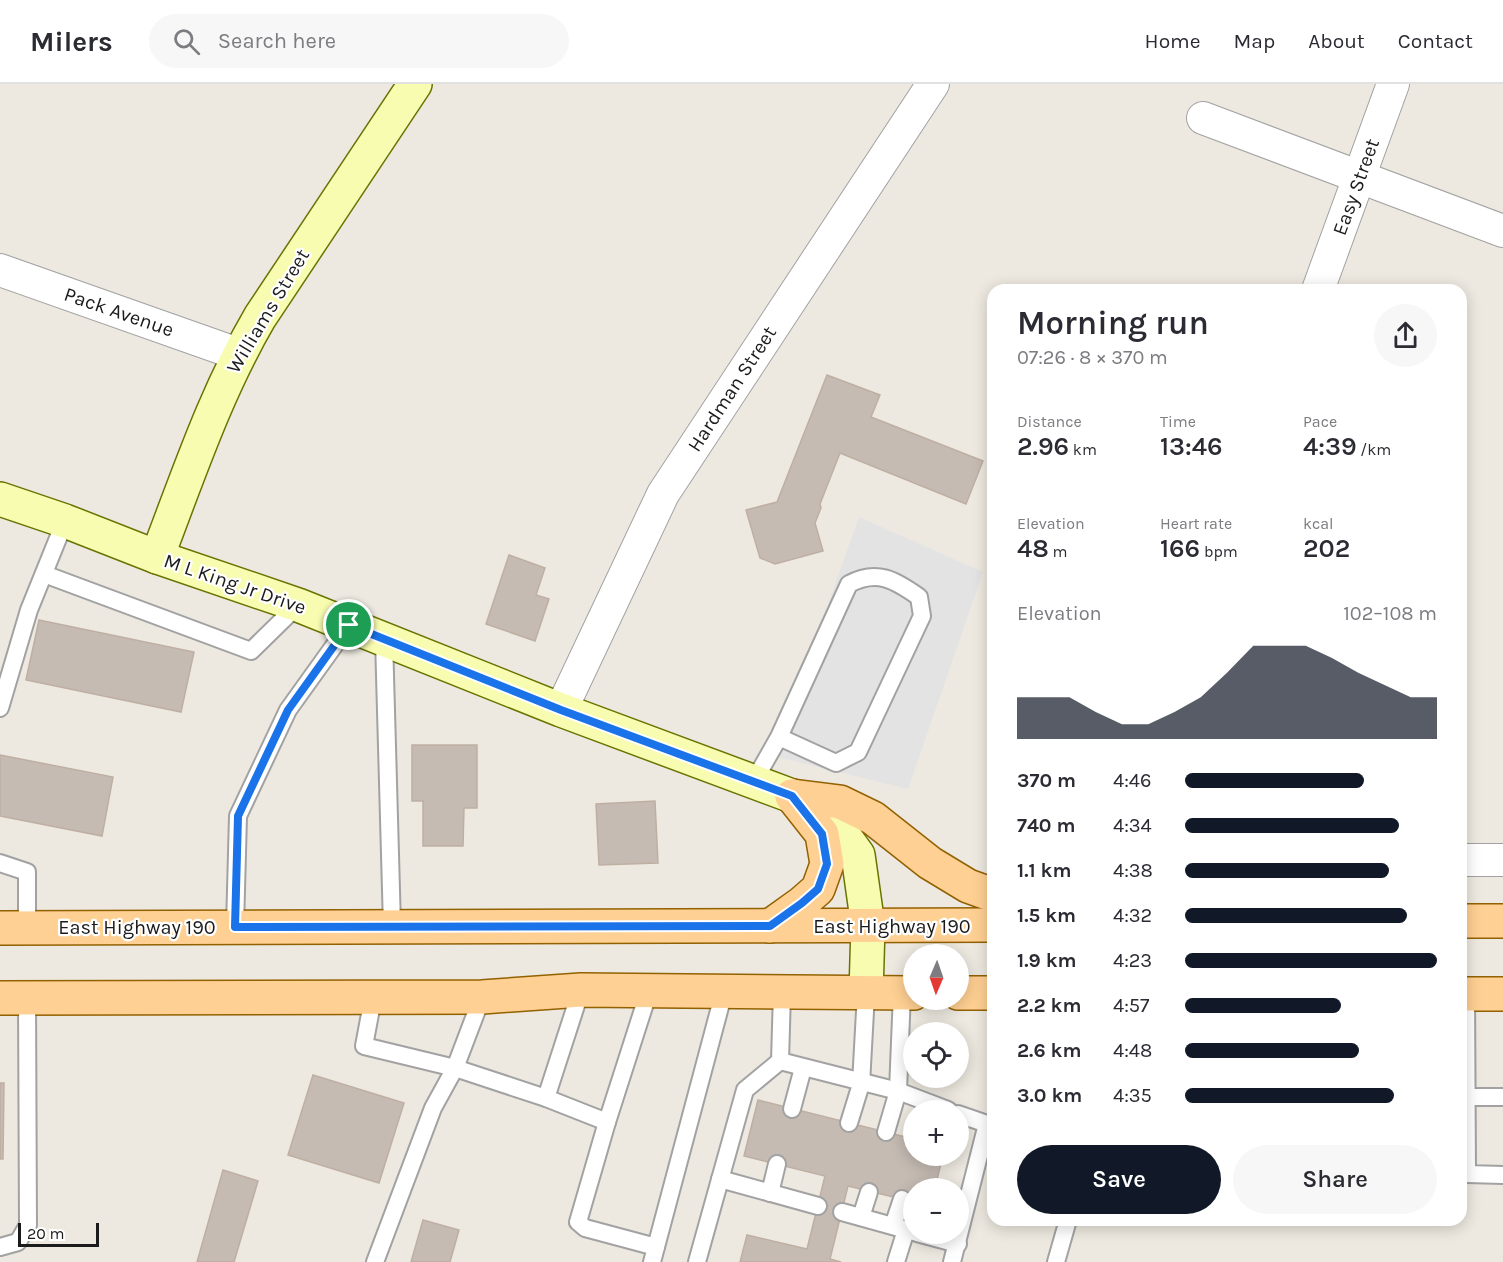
<!DOCTYPE html>
<meta charset="utf-8">
<style>
body{margin:0;font-family:Karla,sans-serif;background:#f7f7f7;color:#2b2b33;height:100vh;display:flex;flex-direction:column;font-size:22px;white-space:nowrap}
*{box-sizing:border-box;margin:0}
p{font-size:20px;color:#7c7c81}
.icon{flex:none;width:33px;height:33px;fill:none;stroke:currentColor;stroke-width:2;stroke-linecap:round;stroke-linejoin:round}
.map{position:relative;flex:1;overflow:hidden}
.side{position:absolute;left:987px;top:200px;width:480px;height:942px;display:flex;flex-direction:column;background:#fff;border-radius:18px;box-shadow:0 3px 15px #0003}
.side>*{flex:none}
.needle{width:39px;rotate:182deg}
.tools{position:absolute;left:903px;top:860px;display:grid;gap:12px}
.tools a{display:grid;place-items:center;width:66px;height:66px;border-radius:50%;background:#fff;box-shadow:0 3px 15px #0003;font-size:30px}
.scale{position:absolute;left:18px;bottom:15px;width:81px;box-sizing:border-box;padding-left:6px;border:3px solid #1b1b1b;border-top:0;font-size:16px;line-height:21px;white-space:nowrap;color:#1b1b1b;-webkit-text-stroke:4px #fff;paint-order:stroke}
.pin{position:absolute;display:grid;place-items:center;width:51px;height:51px;color:#fff;margin:-26px;border:3px solid #fff;border-radius:50%;box-shadow:0 2px 6px #0007}
.round{display:grid;place-items:center;flex:none;width:63px;height:63px;border-radius:32px;background:#f7f7f7}
.head{display:flex;align-items:center;justify-content:space-between;height:102px;padding:0 30px}
h1{font-size:33px;font-weight:600;line-height:45px}
.stats{display:grid;grid-template-columns:repeat(3,1fr);gap:9px;height:102px;padding:6px 30px}
.stats div{display:grid;align-content:center}
.stats b{font-size:26px;font-weight:600}
.stats small{font-size:16px;font-weight:400}
.stats p{font-size:16px}
.chart{height:168px;padding:12px 30px}
.chart p{display:flex;justify-content:space-between}
.chart svg{width:100%;height:108px;margin-top:6px;fill:#111827;opacity:.7}
.button{display:flex;gap:12px;margin-top:auto;padding:12px 30px}
.button a{flex:1;height:69px;border-radius:36px;background:#111827;color:#fff;font-size:24px;font-weight:600;line-height:69px;text-align:center}
.button a+a{background:#f7f7f7;color:#2b2b33}
ul{padding:0 30px;list-style:none;font-size:20px}
li{display:grid;grid-template-columns:96px 72px 1fr;align-items:center;height:45px}
li i{height:15px;border-radius:8px;background:#111827}
header{display:flex;align-items:center;gap:36px;box-sizing:border-box;height:84px;padding:0 30px;background:#fff;border-bottom:2px solid #e1e1e2}
header strong{font-size:28px}
nav{display:flex;gap:33px;margin-inline-start:auto;font-size:21px}
.search{width:420px;height:54px;background:#f7f7f7;display:flex;align-items:center;gap:15px;box-sizing:border-box;padding:0 21px;border-radius:33px;color:#7c7c81;font-size:22px}
.map>svg:first-child{display:block}
</style>
<header>
<strong>Milers</strong>
<div class="search"><svg class="icon" aria-label="search" viewBox="0 0 24 24"><circle cx="10" cy="10" r="6"/><path d="M15 15l6 6"/></svg>Search here</div>
<nav><a>Home</a><a>Map</a><a>About</a><a>Contact</a></nav>
</header>
<div class="map">
<svg width="1503" height="1178" viewBox="0 0 1503 1178">
<rect width="100%" height="100%" fill="#ede9e0"/>
<path fill="#e3e3e3" d="M859 433 983 488 908 705 774 672Z"/>
<g fill="#c5bbb3" stroke="#bfafa2" stroke-width="1.5">
<path d="M827 291 880 311 871 333 983 377 966 420 840 369 820 420 821 424 815 439 823 467 775 480 760 474 746 426 777 418Z"/>
<path d="M509 471 545 484 536 511 549 515 535 557 486 540Z"/>
<path d="M39 536 194 568 181 628 26 596Z"/>
<path d="M412 661H477V724H464L463 762H423V717H412Z"/>
<path d="M0 671 113 693 102 752 0 732Z"/>
<path d="M655 717 658 779 599 781 596 720Z"/>
<path d="M313 991 404 1019 379 1099 288 1071Z"/>
<path d="M0 999H4L3 1075H0Z"/>
<path d="M758 1016 914 1055V1071H943L935 1104H914V1118L848 1102 830 1175 841 1178H740L747 1151 807 1165 825 1092 744 1072Z"/>
<path d="M223 1086 258 1097 234 1178H197Z"/>
<path d="M423 1136 459 1146 450 1178H411Z"/>
</g>
<g fill="none" stroke-linecap="round" stroke-linejoin="round">
<g stroke="#a2a2a2" stroke-width="20">
<g id="lane">
<path d="M44 490 251 567 298 521"/>
<path d="M384 555 392 842"/>
<path d="M0 624 29 526 65 437"/>
<path d="M754 697 779 653 849 500C877 485 895 496 919 513L922 532 858 668 836 679 779 653"/>
<path d="M0 779 27 788V844"/>
<path d="M235 843 238 732 288 626 349 541"/>
<path d="M649 907 607 1038 578 1138 585 1144 656 1163 724 908"/>
<path d="M1466 910 1467 1090 1503 1091"/>
<path d="M373 914 364 962 455 984 546 1014 607 1038"/>
<path d="M780 977 898 1007 948 1026"/>
<path d="M1465 1013H1503"/>
<path d="M546 1014 581 906"/>
<path d="M792 1025 803 984"/>
<path d="M849 1039 861 1000 866 909"/>
<path d="M886 1048 898 1007 902 909"/>
<path d="M720 1095 818 1122"/>
<path d="M770 1109 777 1080"/>
<path d="M842 1128 914 1148"/>
<path d="M861 1133 869 1108"/>
<path d="M893 1142 902 1115"/>
<path d="M917 1149 958 1160"/>
<path d="M0 1163 18 1158 28 1141 27 914"/>
<path d="M375 1178 433 1024 455 984 482 913"/>
<path d="M652 1178 656 1163"/>
<path d="M697 1178 745 1006 780 977 782 909"/>
<path d="M896 1178 906 1146"/>
<path d="M952 1178 987 1040 958 1030"/>
<path d="M1056 1178 1068 1136"/>
</g>
</g>
<g stroke="#a2a2a2" stroke-width="34">
<g id="street">
<path d="M1203 34 1503 147"/>
<path d="M0 186 238 270"/>
<path d="M1318 206 1393 0"/>
<path d="M561 626 663 410 933 0"/>
<path d="M1461 776H1503"/>
</g>
</g>
<g stroke="#687400" stroke-width="36">
<g id="secondary">
<path d="M0 415 65 437 157 473 298 521 561 626 792 712 832 735 858 771 868 842 866 909"/>
<path d="M157 473C188 392 216 308 260 233L415 0"/>
</g>
</g>
<g stroke="#926100" stroke-width="36">
<g id="primary">
<path d="M792 712 840 718 873 734 930 779 968 802 993 811"/>
<path d="M1461 837H1503"/>
<path d="M770 842 802 819 818 805 827 780 822 750 792 712"/>
<path d="M0 844 993 841"/>
<path d="M958 909H993"/>
<path d="M1461 910H1503"/>
<path d="M0 914 482 913 581 906 914 909"/>
</g>
</g>
<use href="#lane" stroke="#fff" stroke-width="16"/>
<use href="#street" stroke="#fff" stroke-width="32"/>
<use href="#secondary" stroke="#f8fcb0" stroke-width="33"/>
<use href="#primary" stroke="#ffd093" stroke-width="33"/>
</g>
<g fill="none" stroke-linecap="round" stroke-linejoin="round">
<g stroke="#fff" stroke-width="12">
<path id="route" d="M349 541 561 626 792 712 822 750 827 780 818 805 802 819 770 842 235 843 238 732 288 626Z"/>
</g>
<use href="#route" stroke="#1a73e8" stroke-width="8"/>
</g>
<g text-anchor="middle" dominant-baseline="central" stroke-width="4.5" stroke-linejoin="round" paint-order="stroke">
<g font-size="20" fill="#1b1b1b" stroke="#fff">
<text transform="translate(1356 103) rotate(-70)">Easy Street</text>
<text transform="translate(268 227) rotate(-59)">Williams Street</text>
<text transform="translate(119 228) rotate(19)">Pack Avenue</text>
<text transform="translate(732 305) rotate(-57)">Hardman Street</text>
<text transform="translate(235 500) rotate(19)">M L King Jr Drive</text>
<text x="892" y="842">East Highway 190</text>
<text x="137" y="843">East Highway 190</text>
</g>
</g>
</svg>
<div class="tools">
<a><svg class="needle" viewBox="-14 -14 28 28"><path d="M0-13l5 13h-10z" fill="#e53935"/><path d="M0 13l5-13h-10z" fill="#7c7c81"/></svg></a>
<a><svg class="icon" aria-label="locate" viewBox="0 0 24 24"><circle cx="12" cy="12" r="6"/><path d="M12 2v4M12 18v4M2 12h4M18 12h4"/></svg></a>
<a>+</a>
<a>−</a>
</div>
<div class="scale">20 m</div>
<div class="pin" style="left:349px;top:541px;background:#1e9e55"><svg class="icon" aria-label="arrive" viewBox="0 0 24 24"><path d="M6 21V4h12l-3 4 3 4H6"/></svg></div>
<section class="side">
<div class="head"><div><h1>Morning run</h1><p>07:26 · 8 × 370 m</p></div><a class="round"><svg class="icon" aria-label="share" viewBox="0 0 24 24"><path d="M12 15V3M7 8l5-5 5 5M5 13v7h14v-7"/></svg></a></div>
<div class="stats">
<div><p>Distance</p><b>2.96<small> km</small></b></div>
<div><p>Time</p><b>13:46</b></div>
<div><p>Pace</p><b>4:39<small> /km</small></b></div>
</div>
<div class="stats">
<div><p>Elevation</p><b>48<small> m</small></b></div>
<div><p>Heart rate</p><b>166<small> bpm</small></b></div>
<div><p>kcal</p><b>202</b></div>
</div>
<div class="chart"><p><span>Elevation</span>102–108 m</p>
<svg viewBox="0 0 160 44" preserveAspectRatio="none"><path d="M0 44V27L10 27L20 27L30 33L40 38L50 38L60 33L70 27L80 17L90 6L100 6L110 6L120 11L130 17L140 22L150 27L160 27V44z"/></svg>
</div>
<ul>
<li><b>370 m</b>4:46<i style="width:71%"></i></li>
<li><b>740 m</b>4:34<i style="width:85%"></i></li>
<li><b>1.1 km</b>4:38<i style="width:81%"></i></li>
<li><b>1.5 km</b>4:32<i style="width:88%"></i></li>
<li><b>1.9 km</b>4:23<i style="width:100%"></i></li>
<li><b>2.2 km</b>4:57<i style="width:62%"></i></li>
<li><b>2.6 km</b>4:48<i style="width:69%"></i></li>
<li><b>3.0 km</b>4:35<i style="width:83%"></i></li>
</ul>
<div class="button"><a>Save</a><a>Share</a></div>
</section>
</div>
